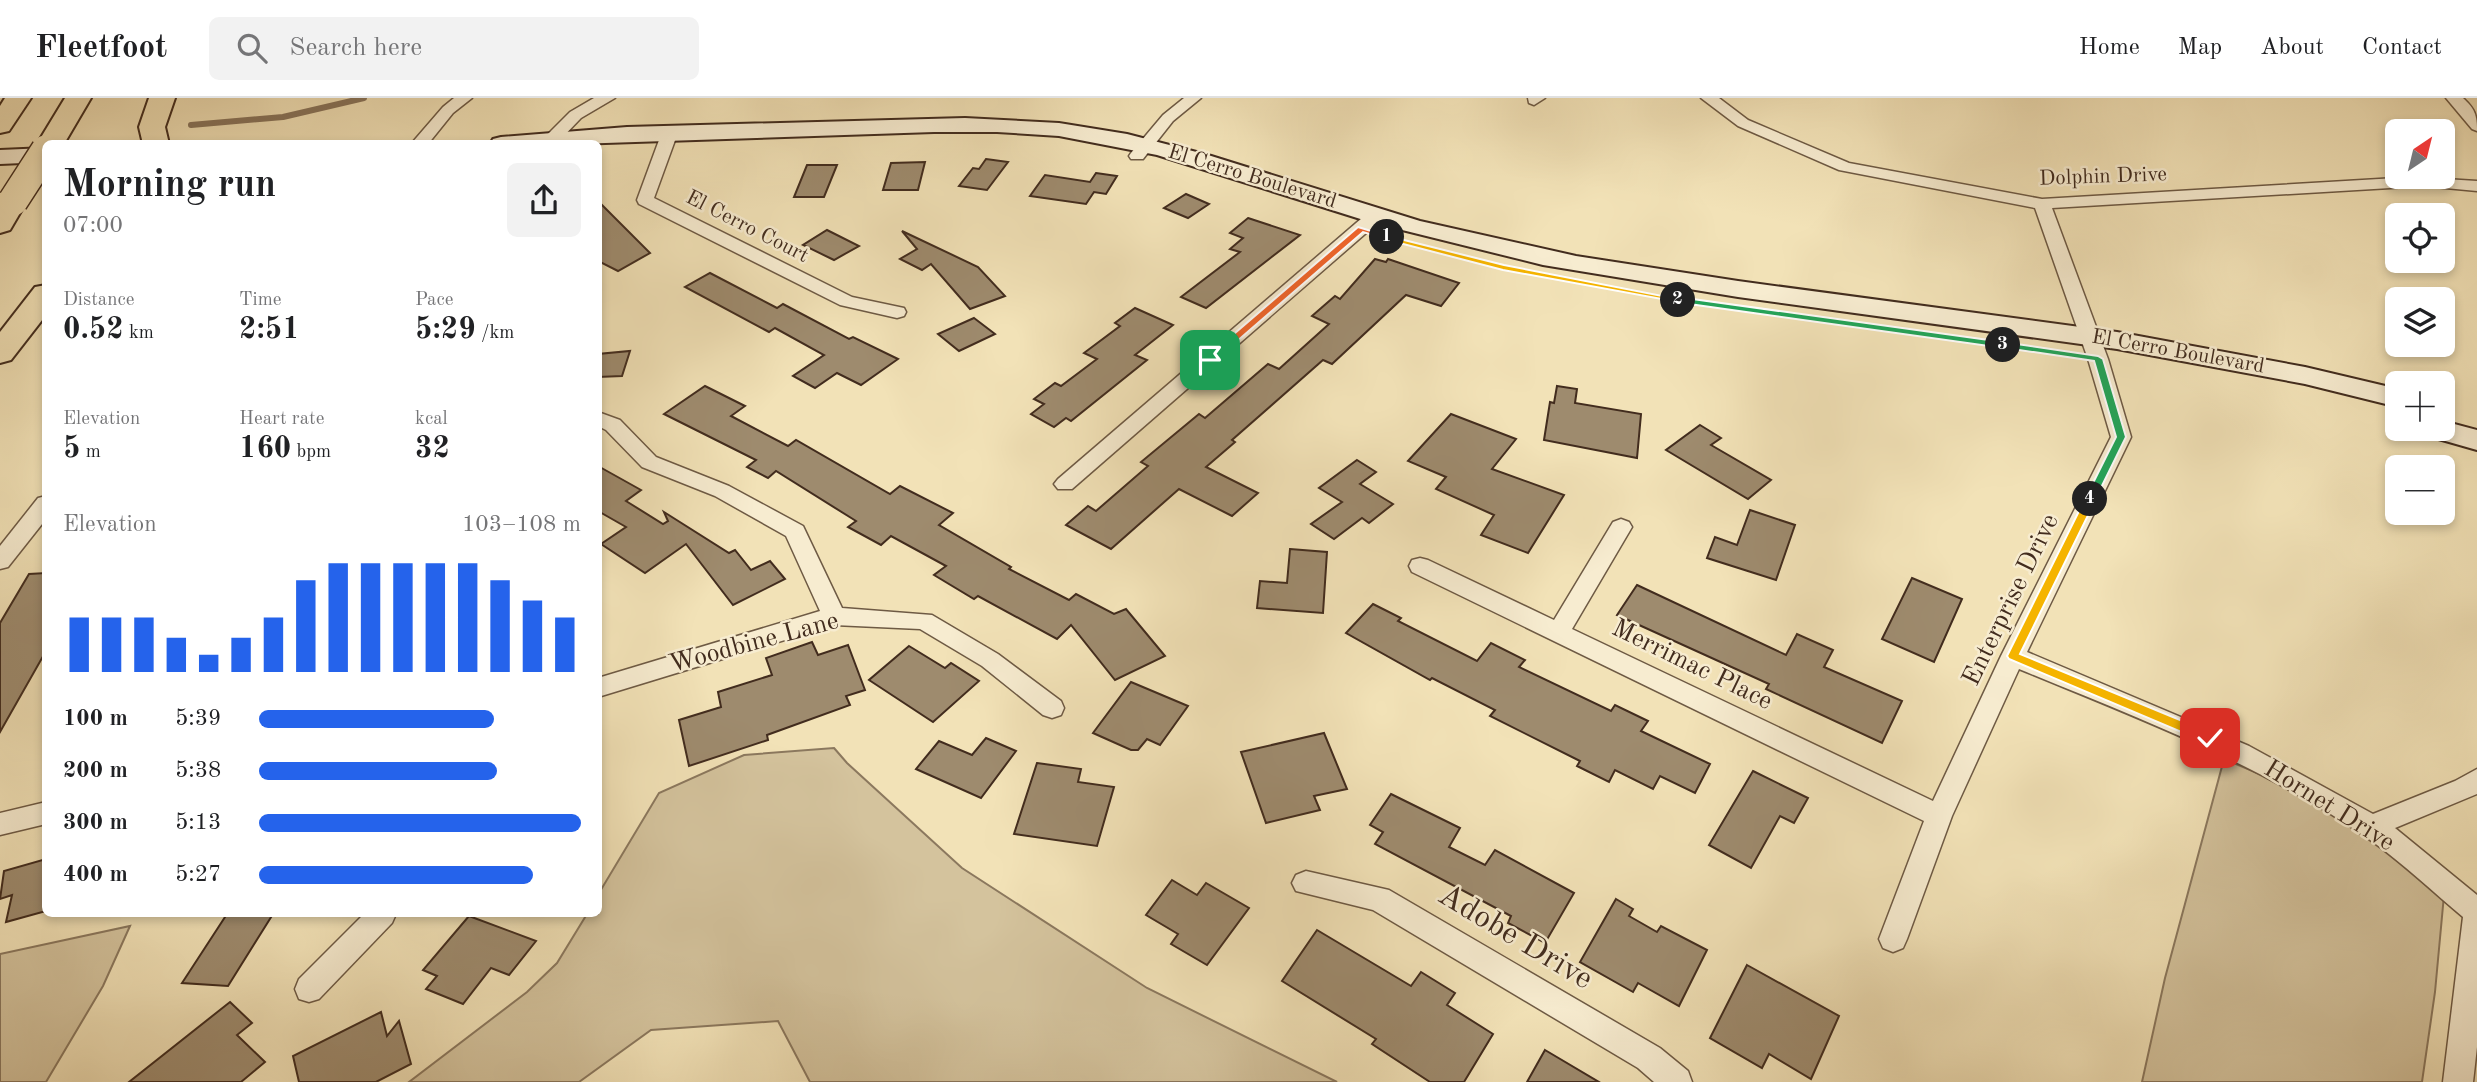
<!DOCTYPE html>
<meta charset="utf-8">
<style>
body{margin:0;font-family:"Old Standard TT",serif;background:#f2f2f2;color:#202124;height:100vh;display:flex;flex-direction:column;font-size:26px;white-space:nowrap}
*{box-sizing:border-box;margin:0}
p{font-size:23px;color:#757577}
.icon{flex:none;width:38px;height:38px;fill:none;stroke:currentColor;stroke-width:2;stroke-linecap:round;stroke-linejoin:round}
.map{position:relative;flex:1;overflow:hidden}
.panel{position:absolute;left:42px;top:42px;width:560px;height:777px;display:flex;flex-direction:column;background:#fff;border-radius:10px;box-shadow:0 4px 10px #0003}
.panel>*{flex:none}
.needle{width:46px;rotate:35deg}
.buttons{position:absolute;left:2385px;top:21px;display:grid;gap:14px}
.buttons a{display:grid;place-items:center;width:70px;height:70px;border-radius:10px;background:#fff;box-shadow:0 4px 10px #0003;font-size:35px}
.pin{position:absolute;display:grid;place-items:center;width:60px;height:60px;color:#fff;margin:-30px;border-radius:14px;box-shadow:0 4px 10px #0006}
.km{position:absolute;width:35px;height:35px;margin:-18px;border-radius:50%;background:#222;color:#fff;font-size:19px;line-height:35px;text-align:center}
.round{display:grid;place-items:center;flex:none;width:74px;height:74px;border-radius:10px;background:#f2f2f2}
.overview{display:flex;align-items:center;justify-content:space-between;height:119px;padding:0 21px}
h1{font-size:38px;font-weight:600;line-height:52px}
.figures{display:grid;grid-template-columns:repeat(3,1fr);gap:10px;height:119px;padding:7px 21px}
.figures div{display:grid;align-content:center}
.figures b{font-size:30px;font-weight:600}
.figures small{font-size:19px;font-weight:400}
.figures p{font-size:19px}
.chart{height:196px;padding:14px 21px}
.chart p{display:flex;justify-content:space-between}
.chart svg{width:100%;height:126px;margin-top:7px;stroke:#2563eb;stroke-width:6}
ul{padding:0 21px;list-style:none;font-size:23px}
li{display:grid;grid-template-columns:112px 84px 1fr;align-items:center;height:52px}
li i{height:18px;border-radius:9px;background:#2563eb}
header{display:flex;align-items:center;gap:42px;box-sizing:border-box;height:98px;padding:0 35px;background:#fff;border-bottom:2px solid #e0e0e0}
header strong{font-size:33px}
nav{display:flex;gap:38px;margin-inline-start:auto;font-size:24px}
.search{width:490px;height:63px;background:#f2f2f2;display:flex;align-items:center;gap:18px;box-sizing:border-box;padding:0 24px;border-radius:10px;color:#757577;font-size:26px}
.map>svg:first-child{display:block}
</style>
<header>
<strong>Fleetfoot</strong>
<div class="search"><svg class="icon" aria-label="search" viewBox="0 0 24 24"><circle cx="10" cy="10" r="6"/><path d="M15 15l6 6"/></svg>Search here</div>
<nav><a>Home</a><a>Map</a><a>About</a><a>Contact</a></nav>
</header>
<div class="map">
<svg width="2477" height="984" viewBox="0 0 2477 984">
<rect width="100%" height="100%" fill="#f2e2b7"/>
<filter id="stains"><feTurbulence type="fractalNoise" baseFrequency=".00286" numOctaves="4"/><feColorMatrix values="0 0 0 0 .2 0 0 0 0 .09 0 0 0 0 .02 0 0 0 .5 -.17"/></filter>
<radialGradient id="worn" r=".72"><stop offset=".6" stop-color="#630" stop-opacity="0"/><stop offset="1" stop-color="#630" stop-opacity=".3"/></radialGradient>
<g fill="#d4c39d" stroke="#8b785e" stroke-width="2">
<path d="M834 650 847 665 962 770 1147 890 1337 984H810L778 923 651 932 579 984H409L527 894 557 865 587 816H598L599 795 659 695 744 657Z"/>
<path d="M2224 661 2262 677 2379 743 2444 797 2435 894 2422 984H2142L2165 880Z"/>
<path d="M130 828 103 888 46 984H0V856Z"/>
</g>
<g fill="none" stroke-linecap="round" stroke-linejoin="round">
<path stroke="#88745b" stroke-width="6" d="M191 27 283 19 364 0"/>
</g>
<g fill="#9e8b6e" stroke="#422c1e" stroke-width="2">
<path d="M986 61 1008 64 987 92 959 88 973 70 979 71Z"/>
<path d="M925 64 918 92H883L891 65Z"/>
<path d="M807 67H837L824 99H794Z"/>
<path d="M1096 75 1117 78 1106 96 1094 94 1086 106 1030 98 1045 77 1090 84Z"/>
<path d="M1186 96 1209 106 1188 120 1164 110Z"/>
<path d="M598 103 650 155 618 173 598 163Z"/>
<path d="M1248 120 1300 137 1206 210 1181 199 1240 154 1230 151 1243 140 1230 135Z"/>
<path d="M827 132 859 148 834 162 803 147Z"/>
<path d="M902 133 978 169 1005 198 970 211 931 166 922 172 900 161 917 151Z"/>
<path d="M1375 161 1386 164 1388 161 1459 185 1441 208 1406 197 1332 266 1323 262 1232 342 1235 344 1206 369 1258 395 1232 418 1179 391 1111 451 1066 427 1088 408 1096 413 1148 368 1141 364 1199 316 1205 320 1268 266 1279 271 1329 226 1312 218 1335 198 1340 201Z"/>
<path d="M710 175 777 210 783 206 849 241 853 239 898 261 861 287 837 275 815 290 793 278 824 257 775 230 769 234 685 189Z"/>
<path d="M1135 210 1173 227 1135 257 1147 262 1071 323 1066 320 1054 329 1031 316 1044 306 1034 301 1055 285 1061 288 1097 261 1084 255 1120 228 1115 225Z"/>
<path d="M974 220 995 236 959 253 938 236Z"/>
<path d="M630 253 622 278 598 279V256Z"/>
<path d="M705 288 745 308 731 318 788 348 796 342 890 396 900 388 953 415 939 427 1011 469 1009 471 1069 502 1076 496 1114 516 1126 511 1165 558 1115 582 1071 527 1057 541 978 498 974 501 934 477 946 468 891 438 881 447 848 429 856 423 776 373 768 380 747 369 756 362 664 316Z"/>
<path d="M1557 288 1577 291 1575 305 1641 316 1637 360 1544 342 1550 304 1554 305Z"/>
<path d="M1451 316 1516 341 1492 371 1564 397 1528 455 1481 437 1494 417 1436 391 1446 379 1408 363Z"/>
<path d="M1700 327 1721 340 1711 347 1771 382 1748 401 1666 352Z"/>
<path d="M1357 362 1376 374 1360 386 1393 406 1369 425 1362 420 1334 441 1311 426 1342 404 1319 390Z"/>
<path d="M598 368 641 392 626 403 663 426 668 423 664 414 729 455 735 452 751 472 770 463 785 481 733 507 686 446 645 475 601 446 626 429 598 413Z"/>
<path d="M1750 412 1795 427 1776 482 1707 460 1715 439 1737 447Z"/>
<path d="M1290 451 1327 454 1323 515 1257 510 1260 483 1287 485Z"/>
<path d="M46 475V553L0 634V525L29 476Z"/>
<path d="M1912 480 1962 501 1934 564 1882 541Z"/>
<path d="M1637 487 1786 557 1797 536 1833 552 1824 569 1902 603 1882 645 1766 591 1769 586 1617 517Z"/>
<path d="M1373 506 1401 520 1398 523 1477 563 1491 545 1525 562 1519 569 1611 613 1615 607 1648 623 1641 633 1710 666 1695 695 1660 678 1653 691 1615 672 1609 684 1577 668 1580 663 1490 618 1495 612 1432 580 1430 582 1346 535Z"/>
<path d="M812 544 818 557 848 547 865 592 846 598 850 607 767 637 768 642 689 668 679 622 721 609 718 594 772 577 766 560Z"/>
<path d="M909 548 945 570 951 565 979 583 933 624 869 582Z"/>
<path d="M1131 584 1188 608 1160 647 1147 641 1138 652H1131L1093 635Z"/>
<path d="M1324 635 1347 691 1314 698 1320 712 1266 725 1241 654Z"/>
<path d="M986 640 1016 653 981 700 916 671 939 643 972 657Z"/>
<path d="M1037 665 1081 671 1078 684 1114 689 1097 748 1014 736Z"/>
<path d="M1753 673 1808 700 1794 725 1780 718 1751 770 1709 747Z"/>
<path d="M1391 696 1460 730 1449 749 1485 767 1495 752 1574 795 1545 845 1508 825 1511 818 1375 746 1383 734 1370 727Z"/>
<path d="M46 761V813L6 824 12 797 0 801 4 773Z"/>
<path d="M1172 782 1197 797 1206 785 1249 810 1207 867 1171 846 1178 836 1146 817Z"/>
<path d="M1616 801 1633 811 1629 818 1657 834 1661 828 1707 852 1679 908 1638 885 1633 894 1580 864Z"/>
<path d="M227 816H273L228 888 182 885Z"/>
<path d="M469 818 536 843 509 877 491 870 463 906 426 891 437 878 423 872Z"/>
<path d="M1317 832 1411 888 1421 874 1455 895 1447 907 1493 936 1464 984H1430L1372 946 1376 941 1282 883Z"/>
<path d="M1747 867 1839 918 1811 981 1769 956 1762 970 1710 940Z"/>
<path d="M230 904 252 925 237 937 265 964 241 984H129Z"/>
<path d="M381 914 387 938 399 923 411 966 376 984H299L293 958Z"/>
<path d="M1545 952 1599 984H1527Z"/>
</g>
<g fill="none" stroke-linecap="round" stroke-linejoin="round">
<g stroke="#6e5a44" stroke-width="3">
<g id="street">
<path d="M454 0H472L453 15 428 46H411L443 9Z"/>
<path d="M594 0H615L581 20 557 45H545L543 42 545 39 570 14Z"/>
<path d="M1184 0H1201L1173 23 1143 61H1131L1129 58 1131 55 1163 17Z"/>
<path d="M1528 0H1545L1534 7 1529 5Z"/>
<path d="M1701 0H1719L1748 22 1849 65 2042 101 2413 79 2477 83V93L2424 88 2052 110 2108 261 2131 339 2027 554 2249 648 2373 716 2455 683 2477 671V696L2395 730 2477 797V949L2473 984H2443L2463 819C2433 794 2405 767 2373 744 2266 668 2140 621 2019 571L1952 718 1907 841 1903 850 1893 854 1883 850 1879 841 1924 723 1412 474 1409 468 1412 462 1420 460 1428 462 1554 522 1613 424 1621 421 1629 424 1632 429 1572 531 1933 703 2001 558 2111 339 2088 261 2035 110 1839 72 1738 28Z"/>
<path d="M2446 0H2463C2475 11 2477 17 2477 33L2472 31Z"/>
<path d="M670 29 678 34 654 100 852 199 904 210 906 214 904 218 897 220 840 207 639 106 637 102 662 34Z"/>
<path d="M1375 113 1383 118 1381 122 1072 391H1058L1054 386 1058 381 1369 114Z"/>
<path d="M598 314 620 322 656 359 729 388 803 428 842 510 932 517 998 556 1061 603 1064 610 1061 617 1052 620 1043 617 982 568 920 531 834 527 598 599V580L820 513 786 438 715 398 642 369 606 332 598 328Z"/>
<path d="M46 398V421L8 469 0 471V448L38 400Z"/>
<path d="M46 704V726L0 737V715Z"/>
<path d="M1306 773 1389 792 1660 950 1688 973 1692 984H1654L1638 970 1373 812 1296 793 1292 785 1296 777Z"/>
<path d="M364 816H396L392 825 319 901 309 904 299 901 295 891 299 881Z"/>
</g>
</g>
<g stroke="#422c1e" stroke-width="4">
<g id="secondary">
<path d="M965 20 1059 25 1127 36 1208 57 1420 123 1576 158 1738 183 2117 234 2305 269 2398 291V309L2305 286 2117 251 1738 199 1543 167 1370 124 1157 57 1059 38 997 34H934L575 46H490L493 41 501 39 627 29Z"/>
<path d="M46 50V64L0 66V52Z"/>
<path d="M2443 323 2477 332V352L2428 338 2423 331H2443Z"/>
</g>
</g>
<g stroke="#422c1e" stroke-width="4">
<g id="highway">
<path d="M5 0H31L9 33 0 35V8Z"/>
<path d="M65 0H91L64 46H46V53L41 52 37 46Z"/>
<path d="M149 0H175L165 29 169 46H143L139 29Z"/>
<path d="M13 95 23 97 27 103 10 132 0 135V101L3 97Z"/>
<path d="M46 187V217L11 262 0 265V234L35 189Z"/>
</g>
</g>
<use href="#street" fill="#f7ecd0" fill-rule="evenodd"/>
<use href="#secondary" fill="#f7ecd0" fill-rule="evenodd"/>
<use href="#highway" fill="#f2e2b7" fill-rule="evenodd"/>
<g stroke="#422c1e" stroke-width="32" stroke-linecap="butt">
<path id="highway-bridge" d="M13 103 46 52"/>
</g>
<use href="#highway-bridge" stroke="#f2e2b7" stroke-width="29"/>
</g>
<path fill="#f0652b" stroke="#fff" stroke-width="2" d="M1358 129 1391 139 1387 141 1363 134 1213 264H1206V260Z"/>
<path fill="#f5b400" stroke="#fff" stroke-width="2" d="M1384 137 1504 167 1683 202 1678 204 1503 172 1384 141Z"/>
<path fill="#22a559" stroke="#fff" stroke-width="2" d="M1678 199 2003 244 2008 247 2003 250 1675 204 1674 202Z"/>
<path fill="#22a559" stroke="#fff" stroke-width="2" d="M2003 244 2098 258 2103 261 2126 339 2094 404 2085 401 2116 339 2094 263 1999 249V245Z"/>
<path fill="#f5b400" stroke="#fff" stroke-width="2" d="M2090 398 2096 401 2020 556 2214 636V644H2205L2009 561 2007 558 2085 401Z"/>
<g text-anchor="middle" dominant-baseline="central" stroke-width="5" stroke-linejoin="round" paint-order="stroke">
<g font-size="21" fill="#422c1e" stroke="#f7ecd0">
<text transform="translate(1252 79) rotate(17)">El Cerro Boulevard</text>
<text transform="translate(2103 79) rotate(-2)">Dolphin Drive</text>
<text transform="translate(747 129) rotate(27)">El Cerro Court</text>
<text transform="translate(2178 254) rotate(10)">El Cerro Boulevard</text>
</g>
<g font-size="26" fill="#422c1e" stroke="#f7ecd0">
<text transform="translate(2011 502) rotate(-64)">Enterprise Drive</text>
<text transform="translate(754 545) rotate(-15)">Woodbine Lane</text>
<text transform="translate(1692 567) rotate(26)">Merrimac Place</text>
<text transform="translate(2329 708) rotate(32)">Hornet Drive</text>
</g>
<g font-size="32" fill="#422c1e" stroke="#f7ecd0">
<text transform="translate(1515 840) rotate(31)">Adobe Drive</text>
</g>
</g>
<rect width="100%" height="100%" filter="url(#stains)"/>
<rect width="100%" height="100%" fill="url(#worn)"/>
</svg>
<div class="buttons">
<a><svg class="needle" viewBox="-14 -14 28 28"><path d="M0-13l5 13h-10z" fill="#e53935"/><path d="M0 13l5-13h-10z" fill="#757577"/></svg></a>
<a><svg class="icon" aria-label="locate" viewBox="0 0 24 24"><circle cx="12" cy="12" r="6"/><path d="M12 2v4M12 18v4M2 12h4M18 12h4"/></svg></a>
<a><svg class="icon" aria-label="layers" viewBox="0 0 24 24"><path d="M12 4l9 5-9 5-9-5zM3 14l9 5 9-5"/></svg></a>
<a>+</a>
<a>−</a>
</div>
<div class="pin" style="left:1210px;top:262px;background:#1e9e55"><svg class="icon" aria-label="arrive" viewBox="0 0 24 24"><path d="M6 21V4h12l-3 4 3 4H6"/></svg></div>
<div class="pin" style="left:2210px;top:640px;background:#d93025"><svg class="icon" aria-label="check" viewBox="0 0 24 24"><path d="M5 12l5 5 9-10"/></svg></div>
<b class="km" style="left:1387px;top:139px">1</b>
<b class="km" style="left:1678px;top:202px">2</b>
<b class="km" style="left:2003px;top:247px">3</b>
<b class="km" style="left:2090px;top:401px">4</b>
<section class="panel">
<div class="overview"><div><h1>Morning run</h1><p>07:00</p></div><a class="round"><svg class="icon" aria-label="share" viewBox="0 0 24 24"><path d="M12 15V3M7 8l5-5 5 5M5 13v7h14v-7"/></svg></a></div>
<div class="figures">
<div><p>Distance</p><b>0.52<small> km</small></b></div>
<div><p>Time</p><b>2:51</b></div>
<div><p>Pace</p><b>5:29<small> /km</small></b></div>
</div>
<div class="figures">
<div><p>Elevation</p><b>5<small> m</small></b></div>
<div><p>Heart rate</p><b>160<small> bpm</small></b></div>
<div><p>kcal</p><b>32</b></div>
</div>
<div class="chart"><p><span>Elevation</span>103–108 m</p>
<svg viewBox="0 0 160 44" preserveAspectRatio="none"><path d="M5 44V25M15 44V25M25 44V25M35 44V32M45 44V38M55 44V32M65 44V25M75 44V12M85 44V6M95 44V6M105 44V6M115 44V6M125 44V6M135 44V12M145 44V19M155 44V25"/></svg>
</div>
<ul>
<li><b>100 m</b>5:39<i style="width:73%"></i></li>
<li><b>200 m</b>5:38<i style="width:74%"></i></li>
<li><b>300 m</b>5:13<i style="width:100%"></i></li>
<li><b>400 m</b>5:27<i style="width:85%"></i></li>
</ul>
</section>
</div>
